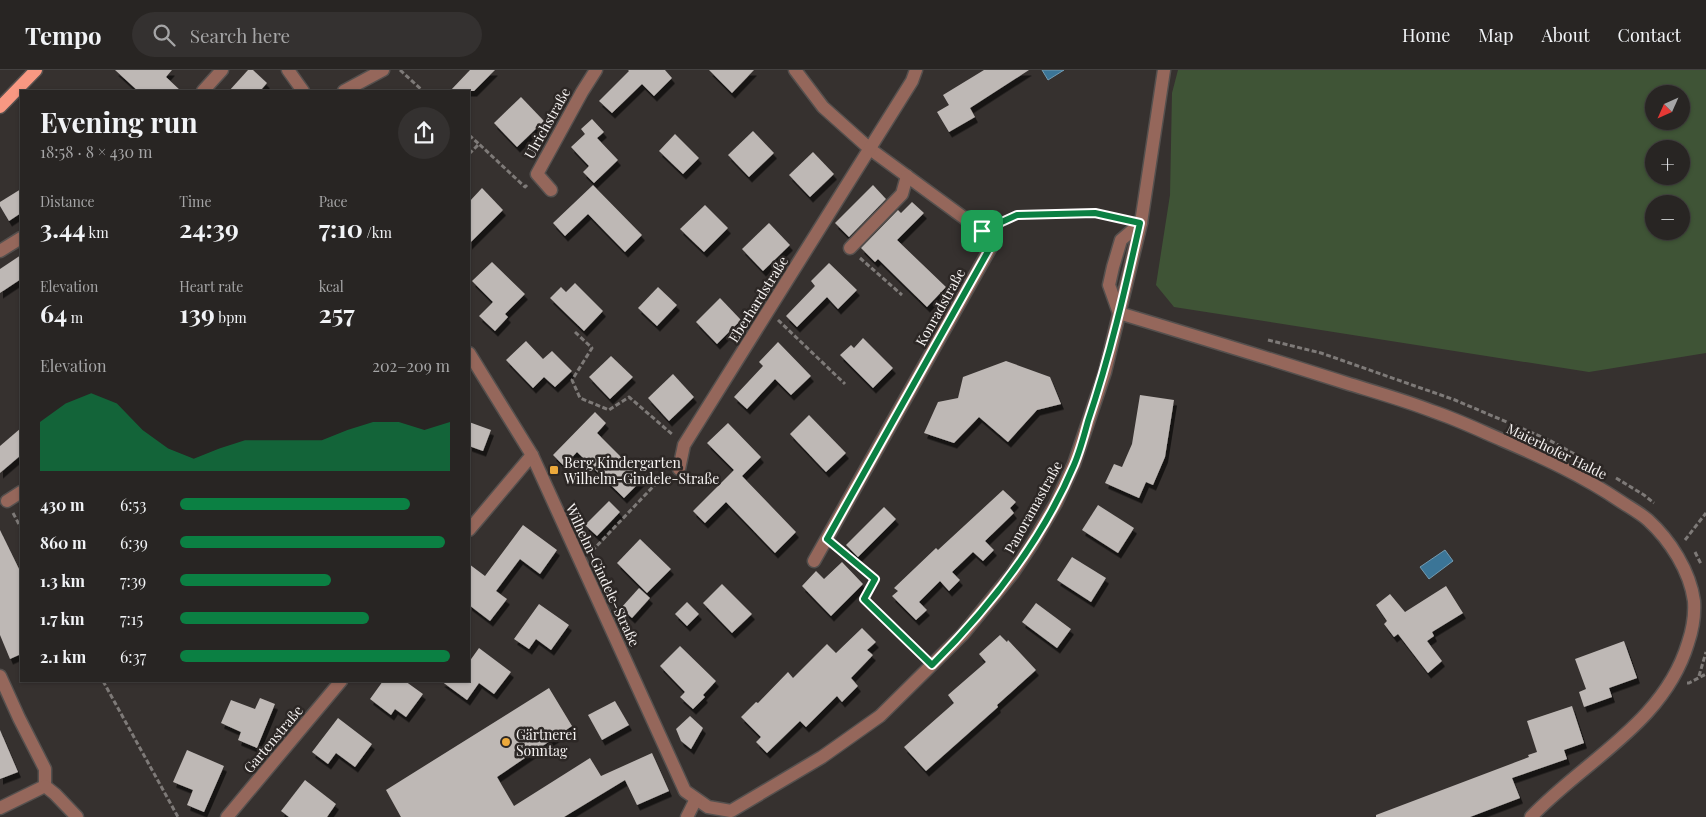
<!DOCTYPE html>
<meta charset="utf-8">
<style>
body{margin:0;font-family:"Playfair Display",serif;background:#343130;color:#f1f3f6;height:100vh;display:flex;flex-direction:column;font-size:19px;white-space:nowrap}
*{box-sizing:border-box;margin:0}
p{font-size:16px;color:#a5a5a6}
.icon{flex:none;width:28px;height:28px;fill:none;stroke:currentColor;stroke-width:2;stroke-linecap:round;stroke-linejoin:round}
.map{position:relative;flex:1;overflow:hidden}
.details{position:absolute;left:20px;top:20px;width:450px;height:592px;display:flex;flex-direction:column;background:#282523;border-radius:0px;box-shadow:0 1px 4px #0004,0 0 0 1px #444241}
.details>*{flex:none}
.needle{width:32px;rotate:225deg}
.controls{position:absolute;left:1645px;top:15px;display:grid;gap:10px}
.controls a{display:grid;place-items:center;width:45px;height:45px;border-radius:50%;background:#282523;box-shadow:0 1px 4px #0004,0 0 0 1px #444241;font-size:25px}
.pin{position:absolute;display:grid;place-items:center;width:42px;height:42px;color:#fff;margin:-21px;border-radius:10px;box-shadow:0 2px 8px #0006}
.round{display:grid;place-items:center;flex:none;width:52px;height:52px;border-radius:26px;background:#343130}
.headline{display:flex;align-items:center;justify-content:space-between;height:85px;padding:0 20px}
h1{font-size:28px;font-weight:700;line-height:38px}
.figures{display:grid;grid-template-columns:repeat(3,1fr);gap:8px;height:85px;padding:5px 20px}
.figures div{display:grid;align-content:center}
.figures b{font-size:25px;font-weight:700}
.figures small{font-size:14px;font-weight:400}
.figures p{font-size:14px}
.chart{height:140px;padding:10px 20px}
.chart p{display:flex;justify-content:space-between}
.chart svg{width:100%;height:90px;margin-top:5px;fill:#0b8043;opacity:.7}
ul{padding:0 20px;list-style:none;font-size:16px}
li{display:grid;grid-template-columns:80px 60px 1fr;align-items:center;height:38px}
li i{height:12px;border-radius:6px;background:#0b8043}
header{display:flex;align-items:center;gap:30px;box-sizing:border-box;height:70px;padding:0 25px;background:#282523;border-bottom:1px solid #444241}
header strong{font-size:24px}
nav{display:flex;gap:28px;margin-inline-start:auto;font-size:18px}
.search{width:350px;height:45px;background:#343130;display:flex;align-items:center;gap:12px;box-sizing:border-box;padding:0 18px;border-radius:28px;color:#a5a5a6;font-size:19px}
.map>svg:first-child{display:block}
</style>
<header>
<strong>Tempo</strong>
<div class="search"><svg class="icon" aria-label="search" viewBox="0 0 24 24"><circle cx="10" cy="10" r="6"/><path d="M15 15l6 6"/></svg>Search here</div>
<nav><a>Home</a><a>Map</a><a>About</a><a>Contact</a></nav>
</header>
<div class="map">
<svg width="1706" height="747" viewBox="0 0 1706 747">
<defs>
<filter id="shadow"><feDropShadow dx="3" dy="5.5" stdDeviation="0" flood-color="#0009"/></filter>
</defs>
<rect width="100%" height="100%" fill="#36312f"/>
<path fill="#3f5436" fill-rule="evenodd" d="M1178 0H1706V283L1589 302 1174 237 1156 215 1170 125 1172 23ZM1654 24H1681V51H1654ZM1654 79H1681V106H1654ZM1654 134H1681V161H1654Z"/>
<g fill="#3b7597" stroke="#739bb2">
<path d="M1042 0H1064L1048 10Z"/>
<path d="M1445 480 1453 491 1429 509 1420 497Z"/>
</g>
<g fill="#beb8b5" filter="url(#shadow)">
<path d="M115 0H172L166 7 181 21H138Z"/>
<path d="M248 0H253L267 13 260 21H229Z"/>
<path d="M470 0H495L474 21H450Z"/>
<path d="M628 0H665L672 8 654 26 642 14 612 43 599 31 629 1Z"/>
<path d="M709 0H754L732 23Z"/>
<path d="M984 0H1029L970 38 975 47 949 62 937 42 949 35 943 25Z"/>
<path d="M521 27 544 51 517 77 494 53Z"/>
<path d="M592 49 604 62 597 68 618 90 594 113 583 102 589 96 571 77 585 64 581 59Z"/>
<path d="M753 61 774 83 749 107 728 85Z"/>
<path d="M675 64 699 88 683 104 659 81Z"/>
<path d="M813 82 834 104 810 127 789 105Z"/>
<path d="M593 115 642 165 625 182 588 144 565 166 553 153Z"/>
<path d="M873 115 886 129 849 167 835 153Z"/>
<path d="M482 118 503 140 469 174V132Z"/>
<path d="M21 119V143L9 151 0 136V132Z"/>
<path d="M912 132 924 143 897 170 946 217 927 237 878 189 875 192 861 178 898 140 901 143Z"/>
<path d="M705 135 728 158 704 182 680 159Z"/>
<path d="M769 153 790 175 763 201 742 179Z"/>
<path d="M21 185V209L0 223V199Z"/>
<path d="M492 192 525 224 505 244 508 247 495 261 479 246 493 232 472 211Z"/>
<path d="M829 193 857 220 838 239 827 227 797 257 786 246 815 216 811 211Z"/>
<path d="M575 213 603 241 584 261 550 228 561 217 566 222Z"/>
<path d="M658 217 677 235 657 256 638 238Z"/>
<path d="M720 228 741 250 717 274 696 252Z"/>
<path d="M863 268 893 298 873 318 840 285 851 275 854 278Z"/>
<path d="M526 271 543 289 552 281 572 301 555 317 544 307 533 318 506 290Z"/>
<path d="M778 272 811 306 791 325 775 309 747 339 734 327 763 296 759 292Z"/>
<path d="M611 286 633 307 610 329 589 307Z"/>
<path d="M1006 291 1050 307 1061 334 1037 340 1008 372 979 347 954 373 924 363 938 332 958 328 963 307Z"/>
<path d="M673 304 694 327 669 351 648 328Z"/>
<path d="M1140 325 1174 330 1165 387 1153 415 1146 412 1139 428 1105 413 1114 394 1122 397 1132 374Z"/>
<path d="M595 342 606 353 597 363 643 409 624 428 577 382 564 396 553 385Z"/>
<path d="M809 345 846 383 826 402 790 364Z"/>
<path d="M469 352 491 360 483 381 469 376Z"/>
<path d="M728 353 761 387 742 406 796 462 775 483 726 432 705 453 693 441 734 400 707 373Z"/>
<path d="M21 358V385L0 403V376Z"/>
<path d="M1003 420 1016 432 1010 438 1014 443 985 471 994 480 983 491 973 482 952 502 960 510 949 521 940 511 919 532 927 540 916 550 892 526 898 521 894 518 936 478 938 480Z"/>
<path d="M609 431 620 442 597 466 585 455Z"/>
<path d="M1098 435 1134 458 1118 483 1082 460Z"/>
<path d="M884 437 896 449 858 487 846 475Z"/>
<path d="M523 455 557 480 540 504 520 489 496 521 507 529 490 551 469 535V494L485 506Z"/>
<path d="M0 460 21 503V584L10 589 0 565Z"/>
<path d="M640 469 671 499 647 523 617 493Z"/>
<path d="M1072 487 1106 508 1091 532 1057 510Z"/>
<path d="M842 492 863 514 831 546 802 516 816 501 824 509Z"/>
<path d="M722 514 752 544 732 563 703 533Z"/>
<path d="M1446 516 1463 543 1432 562 1434 566 1427 571 1442 591 1428 603 1398 564 1394 567 1384 554 1387 551 1376 535 1390 524 1405 542Z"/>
<path d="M639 518 650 528 632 548 621 538Z"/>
<path d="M687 532 699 544 687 556 675 544Z"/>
<path d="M1036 533 1071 559 1057 578 1022 552Z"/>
<path d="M539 534 569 555 551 580 536 569 529 579 514 569Z"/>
<path d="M862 558 876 572 867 580 873 585 851 608 858 616 842 632 837 626 806 657 800 651 767 683 756 672 761 667 741 647 756 632 758 633 788 602 793 608 827 574 836 583Z"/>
<path d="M1000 565 1007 572 1008 570 1036 600 997 635 998 637 926 701 904 677 954 633 948 625 986 592 979 584Z"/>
<path d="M1624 571 1637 608 1609 618 1612 627 1584 637 1579 622 1586 619 1575 589Z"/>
<path d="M680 576 716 611 703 625 705 627 693 639 680 627 685 622 660 596Z"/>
<path d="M479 578 511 602 494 624 479 613 467 630 441 611H469V592Z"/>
<path d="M383 611H405L423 624 406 647 395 639 391 645 370 629Z"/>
<path d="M549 618 572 656 497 707 514 736 590 688 601 706 652 683 669 721 637 735 625 710 564 747H401L386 720Z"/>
<path d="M260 628 275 634 257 678 238 670 241 662 221 653 231 630 255 639Z"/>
<path d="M615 631 629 655 602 670 588 645Z"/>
<path d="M1572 636 1584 673 1564 680 1567 689 1512 708 1520 728 1470 747H1376V745L1529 687 1528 685 1537 682 1527 651Z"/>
<path d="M690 646 703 658 691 679 681 671 676 659Z"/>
<path d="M338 648 372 674 355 697 336 683 328 694 312 682Z"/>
<path d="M0 660 18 702 0 709Z"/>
<path d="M187 680 224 696 204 742 187 735 193 720 173 712Z"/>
<path d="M305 710 336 734 327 747H289L281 741Z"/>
</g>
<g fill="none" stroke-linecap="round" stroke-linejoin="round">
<g stroke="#55504e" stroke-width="15">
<g id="minor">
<path d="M288 0 303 21"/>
<path d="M795 0 823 37 870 79 982 161 991 177 814 491"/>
<path d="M203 21 222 0"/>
<path d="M344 21 383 0"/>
<path d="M551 120 537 104 582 22 596 0"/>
<path d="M850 178 902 124 907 106"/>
<path d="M0 181 21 168"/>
<path d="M1119 243C1195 266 1271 289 1346 313 1375 322 1404 330 1432 341 1456 349 1479 360 1502 370 1544 388 1583 406 1620 431 1629 437 1640 443 1648 450 1670 470 1690 501 1694 531 1695 545 1692 561 1688 573 1664 653 1585 690 1531 747"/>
<path d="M1119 243 1109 215 1113 197 1121 170 1141 153"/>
<path d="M469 283 532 385 685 721 708 737 731 741 822 687 880 646 963 564 1012 504 1032 474 1056 433 1074 394 1105 302 1141 153 1164 0"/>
<path d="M679 399 684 375 912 11 916 0"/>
<path d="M7 431 21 422"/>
<path d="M469 460 532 385"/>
<path d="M0 606 19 648 45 699V716L0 738"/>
<path d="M45 716 55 724 77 747"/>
<path d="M227 747 341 611"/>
<path d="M687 747 696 729"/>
</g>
</g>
<g stroke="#55504e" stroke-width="15">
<path id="major" d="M0 37 36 0"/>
</g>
<g stroke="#7e7a78" stroke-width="3" stroke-dasharray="5 2.5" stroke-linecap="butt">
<path d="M400 0 423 21"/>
<path d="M469 65 479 74"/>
<path d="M469 84 479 74 525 117 528 114"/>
<path d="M995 155 1017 145 1095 143 1123 149"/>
<path d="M860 188 902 225"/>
<path d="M778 250 845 314"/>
<path d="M575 262 592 278 572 310 580 328 609 340 629 327 673 365"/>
<path d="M1268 270 1321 283 1455 330 1549 370 1578 386"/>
<path d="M1616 408 1644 425 1654 433"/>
<path d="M13 443 21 458"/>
<path d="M1685 470 1706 443"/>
<path d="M837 478 875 509 864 529 921 584"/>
<path d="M592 481 665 404"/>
<path d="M1695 482 1701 494"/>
<path d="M1699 606 1706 582"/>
<path d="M103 611 178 747"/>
<path d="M1687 613H1689L1706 604"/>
</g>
<use href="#minor" stroke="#95675b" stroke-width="12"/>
<use href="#major" stroke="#f89882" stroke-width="12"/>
</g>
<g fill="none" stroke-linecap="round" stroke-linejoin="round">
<g stroke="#fff" stroke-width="10">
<path id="route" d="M1095 143 1140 153C1125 220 1110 286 1088 351 1084 366 1080 381 1074 395 1042 471 990 537 932 595L864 529 875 509 827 469 991 176 982 161 1017 145Z"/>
</g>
<use href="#route" stroke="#0b8043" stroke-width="6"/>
</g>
<g fill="#eca93b" stroke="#2c2725" stroke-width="2">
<rect x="549" y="395" width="10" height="10" rx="2.5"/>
<circle cx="506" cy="672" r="5"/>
</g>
<g text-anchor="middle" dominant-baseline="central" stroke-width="5" stroke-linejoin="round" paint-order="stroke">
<g font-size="14" fill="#f6f3f2" stroke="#2c2725">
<text transform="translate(547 53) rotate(-61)">Ulrichstraße</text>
<text transform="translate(758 229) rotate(-58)">Eberhardstraße</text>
<text transform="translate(940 237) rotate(-61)">Konradstraße</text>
<text transform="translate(1557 381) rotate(26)">Maierhofer Halde</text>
<text transform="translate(1033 437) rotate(-61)">Panoramastraße</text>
<text transform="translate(603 505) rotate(65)">Wilhelm-Gindele-Straße</text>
<text transform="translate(273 669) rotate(-50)">Gartenstraße</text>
</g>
<g font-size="14" fill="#f6f3f2" stroke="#2c2725" text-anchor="start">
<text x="564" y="392">Berg Kindergarten<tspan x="564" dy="16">Wilhelm-Gindele-Straße</tspan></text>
<text x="516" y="664">Gärtnerei<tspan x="516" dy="16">Sonntag</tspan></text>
</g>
</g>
</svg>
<div class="controls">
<a><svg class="needle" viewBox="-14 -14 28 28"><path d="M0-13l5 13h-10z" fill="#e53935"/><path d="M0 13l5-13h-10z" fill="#a5a5a6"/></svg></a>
<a>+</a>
<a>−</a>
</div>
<div class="pin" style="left:982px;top:161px;background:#1e9e55"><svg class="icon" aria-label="arrive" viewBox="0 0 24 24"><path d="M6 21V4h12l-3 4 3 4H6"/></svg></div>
<section class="details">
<div class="headline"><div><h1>Evening run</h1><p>18:58 · 8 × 430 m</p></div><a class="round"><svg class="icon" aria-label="share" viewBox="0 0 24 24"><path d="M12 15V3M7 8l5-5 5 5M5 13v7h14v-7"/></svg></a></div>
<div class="figures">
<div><p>Distance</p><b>3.44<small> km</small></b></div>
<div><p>Time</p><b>24:39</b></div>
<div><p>Pace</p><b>7:10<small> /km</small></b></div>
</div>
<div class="figures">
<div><p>Elevation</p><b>64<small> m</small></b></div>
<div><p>Heart rate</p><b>139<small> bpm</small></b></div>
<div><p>kcal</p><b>257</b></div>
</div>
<div class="chart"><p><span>Elevation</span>202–209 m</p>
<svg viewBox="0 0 160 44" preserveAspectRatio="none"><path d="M0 44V20L10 11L20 6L30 11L40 24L50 33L60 38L70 33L80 29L90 29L100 29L110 29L120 24L130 20L140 20L150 24L160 20V44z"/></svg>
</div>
<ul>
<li><b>430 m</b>6:53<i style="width:85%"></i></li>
<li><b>860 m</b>6:39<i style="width:98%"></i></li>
<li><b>1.3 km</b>7:39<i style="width:56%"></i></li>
<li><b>1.7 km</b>7:15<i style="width:70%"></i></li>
<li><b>2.1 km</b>6:37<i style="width:100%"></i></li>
</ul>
</section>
</div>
